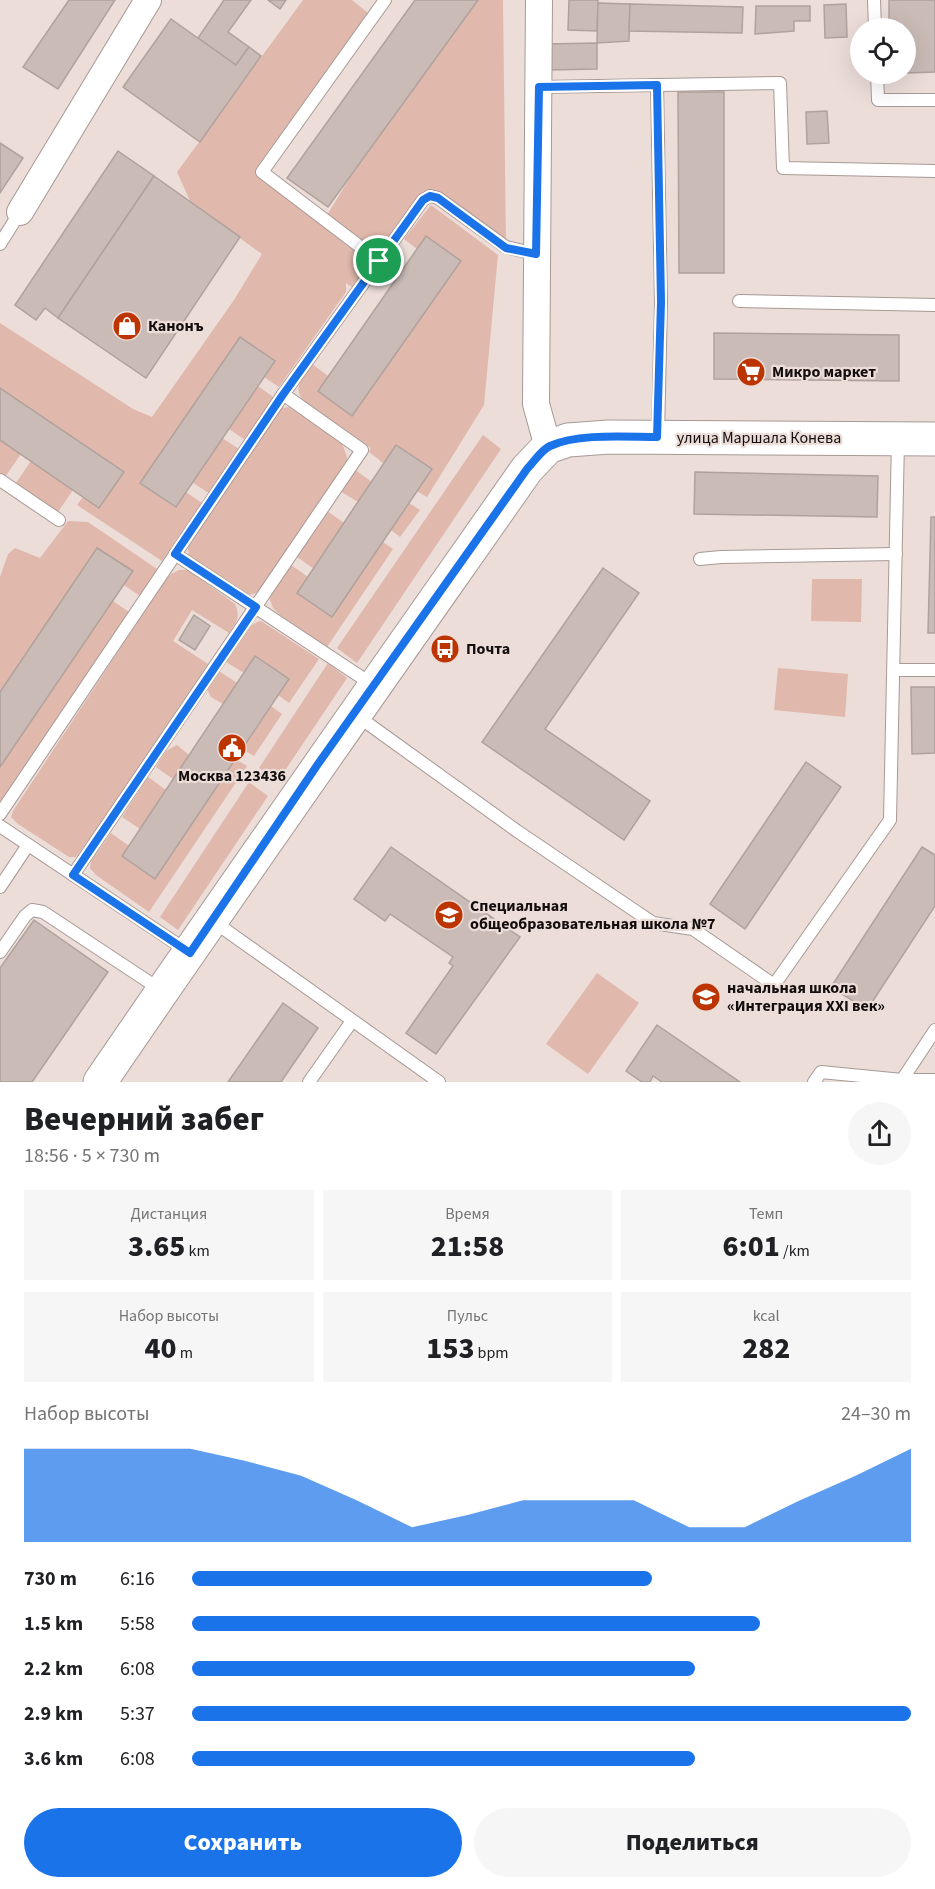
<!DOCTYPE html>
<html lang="ru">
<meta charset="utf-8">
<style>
body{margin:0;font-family:"Source Sans 3",sans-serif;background:#f6f6f6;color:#202124;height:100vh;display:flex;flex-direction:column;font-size:22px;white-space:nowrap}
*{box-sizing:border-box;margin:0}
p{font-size:20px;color:#757577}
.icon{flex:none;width:33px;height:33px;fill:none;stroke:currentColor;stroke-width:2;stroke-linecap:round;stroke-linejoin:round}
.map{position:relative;height:1082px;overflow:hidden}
.sheet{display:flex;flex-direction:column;background:#fff;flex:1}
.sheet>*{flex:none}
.controls{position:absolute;left:850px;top:18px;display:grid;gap:12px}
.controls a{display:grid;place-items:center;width:66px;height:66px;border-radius:50%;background:#fff;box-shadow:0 6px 24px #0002;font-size:30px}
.pin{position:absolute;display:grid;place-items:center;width:51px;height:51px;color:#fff;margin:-26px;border:3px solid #fff;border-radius:50%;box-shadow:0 2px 6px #0007}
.round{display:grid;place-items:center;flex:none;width:63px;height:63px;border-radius:32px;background:#f6f6f6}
.overview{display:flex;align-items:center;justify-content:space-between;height:102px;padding:0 24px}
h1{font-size:33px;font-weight:800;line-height:45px}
.stats{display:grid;grid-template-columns:repeat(3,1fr);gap:9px;height:102px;padding:6px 24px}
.stats div{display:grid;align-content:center;border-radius:0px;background:#f6f6f6;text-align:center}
.stats b{font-size:30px;font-weight:800}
.stats small{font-size:16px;font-weight:400}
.stats p{font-size:16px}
.chart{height:168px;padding:12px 24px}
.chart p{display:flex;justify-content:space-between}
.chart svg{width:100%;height:108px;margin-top:6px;fill:#1a73e8;opacity:.7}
.action{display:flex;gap:12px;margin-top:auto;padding:12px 24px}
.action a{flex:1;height:69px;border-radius:36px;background:#1a73e8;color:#fff;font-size:24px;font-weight:800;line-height:69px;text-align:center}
.action a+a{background:#f6f6f6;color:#202124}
ul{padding:0 24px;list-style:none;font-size:20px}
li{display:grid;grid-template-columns:96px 72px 1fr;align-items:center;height:45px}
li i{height:15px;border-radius:8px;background:#1a73e8}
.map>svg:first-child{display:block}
</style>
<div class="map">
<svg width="935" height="1082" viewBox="0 0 935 1082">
<rect width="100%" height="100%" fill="#ecddd9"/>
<g fill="#e0b8ac">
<path d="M303 0H352L373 17 261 172 324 220 349 179 478 0H503L506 247 430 196 358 291 346 283V292L279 387 264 377 275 361 240 337 140 483 175 507 186 492 202 503 162 561 77 505 83 497 100 508 123 472 0 388V323L133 409 152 417 234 300 262 254 191 203 177 172Z"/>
<path d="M431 205 498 255 484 405 427 497C405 486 389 466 369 452L371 448 304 402C292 386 302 379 312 364L328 376 318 391 352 415 461 261 427 237 417 249 404 239Z"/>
<path d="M258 386 273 397 245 440 229 429Z"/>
<path d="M289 407 342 443 347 457V464L260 590 254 594 246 595 189 556 188 548 275 414 282 408Z"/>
<path d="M483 435 501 449 357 663 337 648Z"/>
<path d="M222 438 239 449 210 494 192 482Z"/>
<path d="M0 440 21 454 5 477 0 473Z"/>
<path d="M31 461 73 490 58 512 16 483Z"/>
<path d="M354 469 372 482 358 502 340 491Z"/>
<path d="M409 503 420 510 400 537 391 530Z"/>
<path d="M327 511 344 523 313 568 297 557Z"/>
<path d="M68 521 88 522 157 569 140 596 124 585 132 571 97 548 0 692V577L8 554 15 548 40 558Z"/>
<path d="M383 542 393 549 327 647 279 614 273 608 269 597 291 565 308 577 297 593 332 617Z"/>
<path d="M179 570H188L235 604C241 617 236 622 229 633L192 610 173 641 208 664 87 842 76 857H69L18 824 11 817 13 811 164 582 171 574Z"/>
<path d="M812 579H862L861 622 811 621Z"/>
<path d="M113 601 129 612 4 799 0 801V767Z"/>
<path d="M261 621 319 659 289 703 278 695 288 679 255 657 244 673 226 662C235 647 243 625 261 621Z"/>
<path d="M328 663 347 678 278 781 259 768Z"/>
<path d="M778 668 848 674 845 717 774 710Z"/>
<path d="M219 671 237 683 223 704 211 697 207 689Z"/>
<path d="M271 706 282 714 254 756 242 749Z"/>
<path d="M177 745 189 755 173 779 156 767 166 751Z"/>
<path d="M235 759 247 766 149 912 96 875 90 868 91 861 111 833 129 846 122 857 155 879Z"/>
<path d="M148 777 166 790 140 829 122 817Z"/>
<path d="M249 782 268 796 178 930 160 917Z"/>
<path d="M597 973 639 1003 588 1074 546 1044Z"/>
</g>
<g fill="#cabbb7" stroke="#afa19c" stroke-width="1.5">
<path d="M69 0H115L58 89 23 67Z"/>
<path d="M224 0H251L228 32 249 47 236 65 198 38Z"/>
<path d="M268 0H286L280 9Z"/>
<path d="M415 0H478L328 207 287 178Z"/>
<path d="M569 0H598L597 31 568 30Z"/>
<path d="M889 0H935V72L906 73V28H889Z"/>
<path d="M598 3 630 4 629 41 597 43Z"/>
<path d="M630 4 743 7 742 33 629 31Z"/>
<path d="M846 4 847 37 825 38 824 5Z"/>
<path d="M756 6H810V21H794V31L755 34Z"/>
<path d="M171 19 236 65 249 47 261 56 200 142 123 87Z"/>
<path d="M597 43V69L548 70 547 44Z"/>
<path d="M678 92H724V273H679Z"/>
<path d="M827 111 829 143 807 144 806 112Z"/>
<path d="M0 143 23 158 0 193Z"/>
<path d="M118 151 154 176 58 318 45 308 36 320 15 305Z"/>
<path d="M154 176 240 237 146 378 58 318Z"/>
<path d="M426 236 461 261 352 416 318 391Z"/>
<path d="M714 333 899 335V381L714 379Z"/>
<path d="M240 337 275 361 176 507 140 483Z"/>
<path d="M0 388 124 472 99 508 0 440Z"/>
<path d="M396 445 432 469 332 617 297 593Z"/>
<path d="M695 472 878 476 877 517 694 514Z"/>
<path d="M931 517H935V633H928Z"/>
<path d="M97 548 133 571 0 767V692Z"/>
<path d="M603 568 639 593 545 729 650 801 624 840 482 742Z"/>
<path d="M194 615 210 626 195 650 179 640Z"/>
<path d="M255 656 289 679 155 879 122 856Z"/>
<path d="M911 687H935V753L912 754Z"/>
<path d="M806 762 841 787 745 929 710 904Z"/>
<path d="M391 847 520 937 436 1054 406 1033 453 966 449 963 453 957 390 914 385 921 354 899Z"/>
<path d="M922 847 935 855V906L867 1010 831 987Z"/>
<path d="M34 920 108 972 32 1082H0V968Z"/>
<path d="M283 1003 318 1028 281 1082H228Z"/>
<path d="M657 1025 740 1082H662L653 1076 650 1082H642L626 1071Z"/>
</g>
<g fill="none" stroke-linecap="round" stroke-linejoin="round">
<g stroke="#a79995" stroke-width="14">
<g id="lane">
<path d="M874 0 875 28"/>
<path d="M877 74 878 100H935"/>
<path d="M657 85 661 302 658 436"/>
<path d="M539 87 780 83 783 168 935 171"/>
<path d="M0 244 20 212"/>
<path d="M379 261 262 172 385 0"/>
<path d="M739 301 935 305"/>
<path d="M0 480 59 520"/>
<path d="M175 554 373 685"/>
<path d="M700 559 721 557 896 554"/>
<path d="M894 670H935"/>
<path d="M356 715 517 831 653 923 693 929 774 985 890 820 898 440"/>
<path d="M0 814 282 396 423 200 430 196 438 198 506 247 536 254"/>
<path d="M0 826 189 952"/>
<path d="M73 875 362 450 283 394"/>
<path d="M0 887 28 845"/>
<path d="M213 921 439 1082"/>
<path d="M0 952 25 916 32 910 43 912 161 990"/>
<path d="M902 1080 935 1030"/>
<path d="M309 1082 352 1021"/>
<path d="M814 1082 821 1072 902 1080H935"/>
</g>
</g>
<g stroke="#a79995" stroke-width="28">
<g id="street">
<path d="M539 0 536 404 548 447"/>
<path d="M20 212 148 0"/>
</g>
</g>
<g stroke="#a79995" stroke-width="35">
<path id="secondary" d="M100 1082C240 877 384 673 527 469L548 447 568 440 609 437 935 439"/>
</g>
<use href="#lane" stroke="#fff" stroke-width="12"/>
<use href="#street" stroke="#fff" stroke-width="26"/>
<use href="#secondary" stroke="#fff" stroke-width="33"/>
</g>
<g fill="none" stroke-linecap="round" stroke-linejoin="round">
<g stroke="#fff" stroke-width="12">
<path id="route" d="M657 85 661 302 657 437C627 437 578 433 550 446 541 450 534 462 527 469L318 764 190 953 73 875 256 607 175 554 282 396 423 200 430 196 438 198 506 248 536 254 539 87Z"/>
</g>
<use href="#route" stroke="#1a73e8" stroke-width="8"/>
</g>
<defs>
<g id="shop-disc" transform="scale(1.5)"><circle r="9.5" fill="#bc3400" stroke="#ecddd9"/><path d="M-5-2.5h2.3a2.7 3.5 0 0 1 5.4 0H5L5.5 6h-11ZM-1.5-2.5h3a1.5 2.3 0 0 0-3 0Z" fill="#fff"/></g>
<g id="supermarket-disc" transform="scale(1.5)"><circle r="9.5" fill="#bc3400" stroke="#ecddd9"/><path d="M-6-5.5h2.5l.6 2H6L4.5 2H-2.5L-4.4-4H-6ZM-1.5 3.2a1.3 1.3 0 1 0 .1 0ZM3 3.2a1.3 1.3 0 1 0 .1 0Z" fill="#fff"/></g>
<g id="bus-disc" transform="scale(1.5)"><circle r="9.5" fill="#bc3400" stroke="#ecddd9"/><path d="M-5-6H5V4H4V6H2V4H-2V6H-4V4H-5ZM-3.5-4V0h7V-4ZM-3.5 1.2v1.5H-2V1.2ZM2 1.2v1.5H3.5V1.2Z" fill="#fff"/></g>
<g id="civic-disc" transform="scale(1.5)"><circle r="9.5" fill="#bc3400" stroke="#ecddd9"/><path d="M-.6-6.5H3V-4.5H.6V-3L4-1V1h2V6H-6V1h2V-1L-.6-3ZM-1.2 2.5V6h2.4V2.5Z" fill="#fff"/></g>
<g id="school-disc" transform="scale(1.5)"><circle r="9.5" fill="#bc3400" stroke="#ecddd9"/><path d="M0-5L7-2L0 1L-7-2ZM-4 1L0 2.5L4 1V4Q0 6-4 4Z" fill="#fff"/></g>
</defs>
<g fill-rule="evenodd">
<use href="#shop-disc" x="127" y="326"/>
<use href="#supermarket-disc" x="751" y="372"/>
<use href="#bus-disc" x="445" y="649"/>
<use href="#civic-disc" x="232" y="748"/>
<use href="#school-disc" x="449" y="915"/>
<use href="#school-disc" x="706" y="997"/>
</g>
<g text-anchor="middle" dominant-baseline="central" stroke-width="4.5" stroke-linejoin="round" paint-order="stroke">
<g font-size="16" font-weight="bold" fill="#130e0d" stroke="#ecddd9" text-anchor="start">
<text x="148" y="326">Канонъ</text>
<text x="772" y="372">Микро маркет</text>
<text x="466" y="649">Почта</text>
<text x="232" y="776" text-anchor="middle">Москва 123436</text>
<text x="470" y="906">Специальная<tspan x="470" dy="18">общеобразовательная школа №7</tspan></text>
<text x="727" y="988">начальная школа<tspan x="727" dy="18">«Интеграция XXI век»</tspan></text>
</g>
<g font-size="16" fill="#130e0d" stroke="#ecddd9">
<text x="759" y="438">улица Маршала Конева</text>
</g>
</g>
</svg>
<div class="controls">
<a><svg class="icon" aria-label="locate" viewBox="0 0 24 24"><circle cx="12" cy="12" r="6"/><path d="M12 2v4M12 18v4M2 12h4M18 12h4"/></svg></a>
</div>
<div class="pin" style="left:379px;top:261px;background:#1e9e55"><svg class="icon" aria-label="arrive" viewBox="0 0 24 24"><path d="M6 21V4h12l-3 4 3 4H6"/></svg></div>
</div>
<section class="sheet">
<div class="overview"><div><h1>Вечерний забег</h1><p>18:56 · 5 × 730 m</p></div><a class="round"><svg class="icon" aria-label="share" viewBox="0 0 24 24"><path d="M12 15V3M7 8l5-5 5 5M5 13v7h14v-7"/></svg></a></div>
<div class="stats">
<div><p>Дистанция</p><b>3.65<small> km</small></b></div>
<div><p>Время</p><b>21:58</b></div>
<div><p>Темп</p><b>6:01<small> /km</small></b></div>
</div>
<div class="stats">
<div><p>Набор высоты</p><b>40<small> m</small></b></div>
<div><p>Пульс</p><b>153<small> bpm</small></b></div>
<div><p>kcal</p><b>282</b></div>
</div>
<div class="chart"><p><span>Набор высоты</span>24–30 m</p>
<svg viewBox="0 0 160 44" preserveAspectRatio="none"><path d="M0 44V6L10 6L20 6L30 6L40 11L50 17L60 27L70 38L80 33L90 27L100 27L110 27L120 38L130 38L140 27L150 17L160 6V44z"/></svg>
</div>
<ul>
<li><b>730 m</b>6:16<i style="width:64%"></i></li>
<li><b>1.5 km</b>5:58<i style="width:79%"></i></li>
<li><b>2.2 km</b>6:08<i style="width:70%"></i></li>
<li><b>2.9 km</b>5:37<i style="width:100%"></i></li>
<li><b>3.6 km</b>6:08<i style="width:70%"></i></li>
</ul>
<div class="action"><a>Сохранить</a><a>Поделиться</a></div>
</section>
